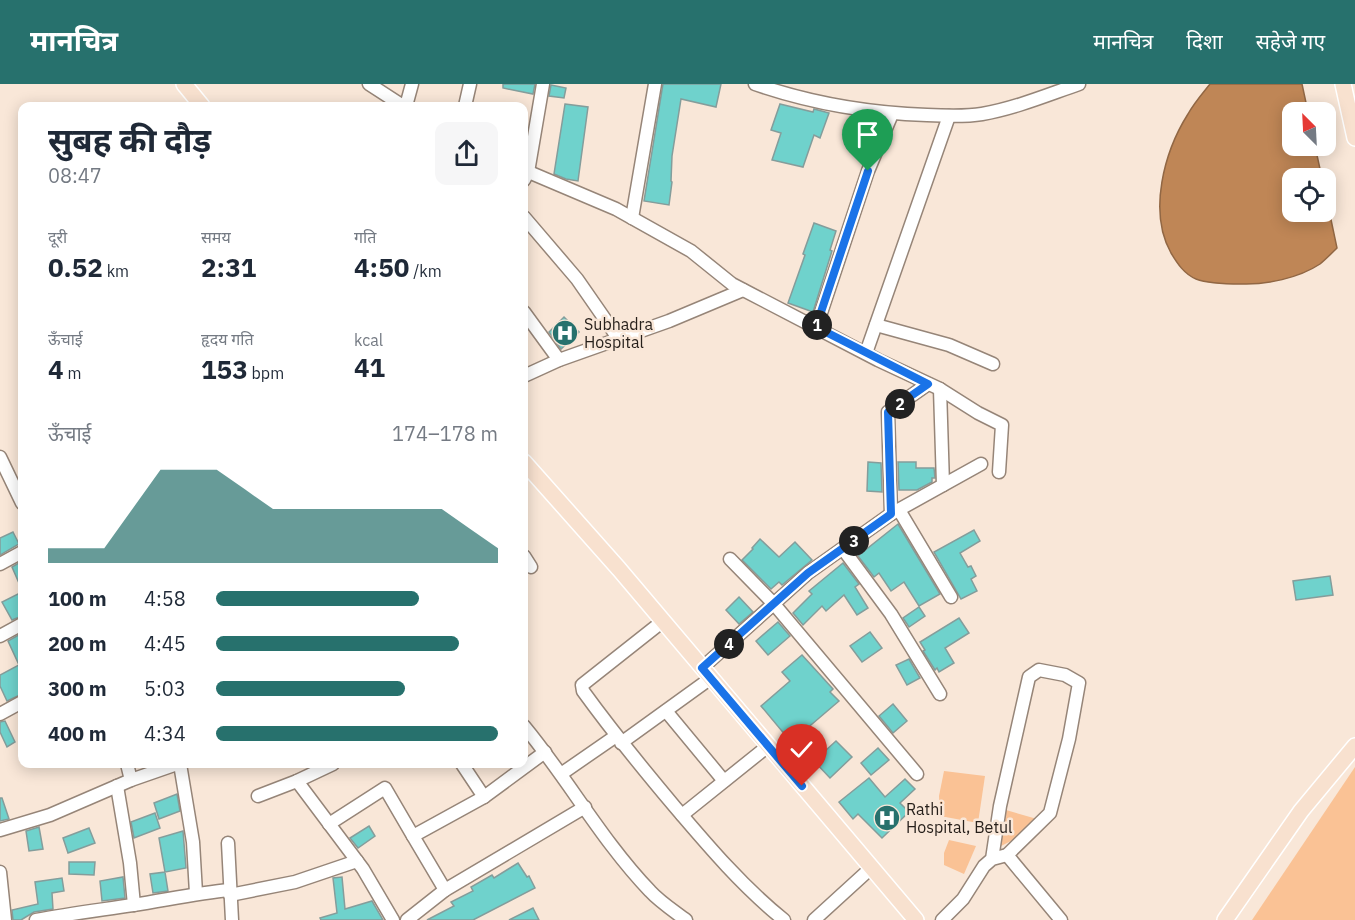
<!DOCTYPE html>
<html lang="hi">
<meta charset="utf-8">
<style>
body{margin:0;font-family:"IBM Plex Sans","Noto Sans Devanagari",sans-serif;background:#f6f6f7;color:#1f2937;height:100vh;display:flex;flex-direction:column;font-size:22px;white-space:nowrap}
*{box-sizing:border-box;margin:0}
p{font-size:20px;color:#747a83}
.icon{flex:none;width:33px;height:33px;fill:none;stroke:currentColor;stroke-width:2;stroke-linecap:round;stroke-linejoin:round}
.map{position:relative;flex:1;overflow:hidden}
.panel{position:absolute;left:18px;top:18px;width:510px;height:666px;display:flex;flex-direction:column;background:#fff;border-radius:12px;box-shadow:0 3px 15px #0003}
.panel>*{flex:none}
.needle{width:39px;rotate:336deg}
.tools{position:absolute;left:1282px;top:18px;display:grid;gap:12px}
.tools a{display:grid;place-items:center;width:54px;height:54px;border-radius:12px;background:#fff;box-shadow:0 3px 15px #0003;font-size:30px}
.pin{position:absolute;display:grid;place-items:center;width:51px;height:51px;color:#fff;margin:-62px -26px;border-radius:50% 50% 50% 0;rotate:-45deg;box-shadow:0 0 6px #0007}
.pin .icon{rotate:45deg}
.km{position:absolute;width:30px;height:30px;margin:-15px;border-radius:50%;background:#222;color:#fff;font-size:16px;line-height:30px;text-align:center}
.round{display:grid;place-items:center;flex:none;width:63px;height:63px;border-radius:12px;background:#f6f6f7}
.summary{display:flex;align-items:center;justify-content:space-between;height:102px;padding:0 30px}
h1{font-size:33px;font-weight:700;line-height:45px}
.figures{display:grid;grid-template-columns:repeat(3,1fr);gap:9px;height:102px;padding:6px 30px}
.figures div{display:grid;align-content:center}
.figures b{font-size:26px;font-weight:700}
.figures small{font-size:16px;font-weight:400}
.figures p{font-size:16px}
.chart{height:168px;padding:12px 30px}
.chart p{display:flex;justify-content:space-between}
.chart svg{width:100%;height:108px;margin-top:6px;fill:#27716d;opacity:.7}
ul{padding:0 30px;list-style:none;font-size:20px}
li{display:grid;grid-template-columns:96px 72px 1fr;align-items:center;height:45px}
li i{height:15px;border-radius:8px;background:#27716d}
header{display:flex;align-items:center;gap:36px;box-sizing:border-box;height:84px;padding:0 30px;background:#27716d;color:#fff}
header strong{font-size:28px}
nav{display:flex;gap:33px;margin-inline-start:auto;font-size:21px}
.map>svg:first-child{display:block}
</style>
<header>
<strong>मानचित्र</strong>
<nav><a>मानचित्र</a><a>दिशा</a><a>सहेजे गए</a></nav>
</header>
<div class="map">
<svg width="1355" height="836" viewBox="0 0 1355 836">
<rect width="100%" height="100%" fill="#f9e7d8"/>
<g fill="#fac295">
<path d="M1355 683V836H1252Z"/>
<path d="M944 687 985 692 978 739 940 732 939 712Z"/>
<path d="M1006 726 1037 735 1019 753 997 764Z"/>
<path d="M949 756 976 762 964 790 944 781V769Z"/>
</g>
<path fill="#bf8656" stroke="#916744" stroke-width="1.5" d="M1210 0H1302L1308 28H1293V62H1315L1322 94H1293V128H1326V112L1337 164C1332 169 1326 175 1320 180 1299 194 1266 201 1241 200 1227 200 1209 200 1196 195 1184 190 1177 179 1171 169 1148 128 1164 68 1188 30 1194 19 1202 10 1210 0Z"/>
<g fill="#6fd2cc" stroke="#849d9b" stroke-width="1.5">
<path d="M503 0H535L533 10 503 4Z"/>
<path d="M663 0H721L716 23 681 15 672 72 671 97 672 98 669 121 644 117Z"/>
<path d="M551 1 566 4 564 14 549 12Z"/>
<path d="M565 20 588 23 578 97 566 95 554 90Z"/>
<path d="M780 20 813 28 814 25 829 29 820 54 814 51 803 83 772 76 781 49 771 46Z"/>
<path d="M814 139 836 147 830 166 832 167 813 228 788 219 805 171 803 170Z"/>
<path d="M564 233 579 248 561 265 549 248Z"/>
<path d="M868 378 881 379 882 408 867 407Z"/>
<path d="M898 378H916V384H934L935 394H932V398L917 406H899Z"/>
<path d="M898 440 940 510 919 522 904 498 891 507 879 489 874 493 858 472Z"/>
<path d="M974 446 980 457 960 469 968 483 971 482 976 492 971 495 977 507 961 515 934 468Z"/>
<path d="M13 448 19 460 0 471V454Z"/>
<path d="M760 455 779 473 795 458 812 476 782 501 779 498 771 505 742 476 753 465 752 464Z"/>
<path d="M22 477V506L12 483Z"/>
<path d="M843 479 859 500 855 503 868 524 857 531 844 511 826 527 822 522 803 541 793 529 812 510 809 507Z"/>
<path d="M1330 492 1333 511 1296 516 1293 497Z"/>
<path d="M22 508V532L12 536 2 518Z"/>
<path d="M739 513 753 528 739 540 726 526Z"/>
<path d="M919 523 925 532 909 543 903 534Z"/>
<path d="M959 534 969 549 945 564 954 579 939 588 937 584 935 586 923 567 925 566 920 558Z"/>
<path d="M778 538 790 552 768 571 756 557Z"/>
<path d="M870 548 882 564 862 578 850 562Z"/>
<path d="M22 549V610L7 617 0 602V591L19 581 8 557Z"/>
<path d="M802 571 833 605 830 608 839 617 791 658 761 622 790 597 782 588Z"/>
<path d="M909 575 920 594 907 601 896 581Z"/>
<path d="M893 620 907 637 893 649 879 632Z"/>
<path d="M5 637 15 658 7 663 0 648V638Z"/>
<path d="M836 657 852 673 830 694 814 677Z"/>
<path d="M878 664 889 676 871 691 861 679Z"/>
<path d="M869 694 885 713 905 695 915 705 900 719 909 728 882 754 858 730 853 735 839 718Z"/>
<path d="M177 710 180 727 159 735 154 719Z"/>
<path d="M0 714H2L9 735 0 737Z"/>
<path d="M155 729 160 744 134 754 131 738Z"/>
<path d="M369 742 375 752 358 764 350 754Z"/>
<path d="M39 743 43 765 29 767 26 747Z"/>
<path d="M89 744 95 759 68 769 63 754Z"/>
<path d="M183 747 186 784 165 788 168 807 153 809 150 790 165 788 159 754Z"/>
<path d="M69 778H95L94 791 69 790Z"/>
<path d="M518 779 527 793 529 792 535 804 473 836H427L454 822 451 818 473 807 471 803 492 791 494 794Z"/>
<path d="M123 793 125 814 102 817 100 797Z"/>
<path d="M342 793 345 825 372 817 383 836H321L320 834 337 829 333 794Z"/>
<path d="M62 794 64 807 52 809 53 825 34 828 21 836H13L12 826 38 820 35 798Z"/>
<path d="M533 824 539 836H509Z"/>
</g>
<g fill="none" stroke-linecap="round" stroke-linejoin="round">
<g stroke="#968578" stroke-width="15">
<g id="minor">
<path d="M369 0 403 22"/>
<path d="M755 0C810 19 869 29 927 31 945 32 964 33 982 30 1016 24 1047 11 1079 0"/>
<path d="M406 22 412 0"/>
<path d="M465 22 470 0"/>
<path d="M524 86 616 125 691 167 732 200 878 276 940 305 978 329 1002 341 999 388"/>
<path d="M524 96 528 88 543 0"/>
<path d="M524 133 577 195 618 254"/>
<path d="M632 134 655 0"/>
<path d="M524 228 559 276"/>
<path d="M876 241 949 261 993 280"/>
<path d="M816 244 868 87 892 30"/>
<path d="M866 269 949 32"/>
<path d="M524 292 559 276 669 237 743 206"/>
<path d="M940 305 943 401"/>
<path d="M0 373 22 419"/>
<path d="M899 426 951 513"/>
<path d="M891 430 888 328 928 300"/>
<path d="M843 465 891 530 940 610"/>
<path d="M524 472 531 483"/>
<path d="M730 475 774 520 917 690"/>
<path d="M0 480 22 468"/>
<path d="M663 537 582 601 583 607C612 647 643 685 675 723 709 763 743 803 784 836"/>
<path d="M0 552 22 540"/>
<path d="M702 584 808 489 891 430 981 380"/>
<path d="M666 627 724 697"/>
<path d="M0 630 22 618"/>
<path d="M524 642C568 695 602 757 650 807 660 818 674 827 686 836"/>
<path d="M621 659 711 594"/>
<path d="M127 680 131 696"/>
<path d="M180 680 193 758 196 809"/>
<path d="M462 680 484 713 545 668"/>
<path d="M561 690 616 652"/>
<path d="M297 697 363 785 393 836"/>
<path d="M117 702 130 779 134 821"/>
<path d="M258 712 297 697 333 680"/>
<path d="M682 731 768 662"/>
<path d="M329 740 385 704 413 752"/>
<path d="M0 746 50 731 131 696 177 680"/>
<path d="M228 759 232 836"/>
<path d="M1007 771 1061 836"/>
<path d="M0 788 5 836"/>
<path d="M445 806 413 752 484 713"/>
<path d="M230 811 295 798 357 777"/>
<path d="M36 836C68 830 100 826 133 821 166 816 197 809 230 806"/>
<path d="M407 836 445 806 585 723"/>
<path d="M814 836 871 784"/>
<path d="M942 836 963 815 984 782 992 775 1007 771 1050 729 1069 655 1079 599 1065 591 1039 586 1029 593 1000 722 992 775"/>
</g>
</g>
<g stroke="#fff" stroke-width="18">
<g id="major">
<path d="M184 0 202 22"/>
<path d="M1343 0 1355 54"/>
<path d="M524 378 619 485 916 836"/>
<path d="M1225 836 1301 727 1355 662"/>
</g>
</g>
<use href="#minor" stroke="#fff" stroke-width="12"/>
<use href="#major" stroke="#f8e1cf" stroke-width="15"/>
</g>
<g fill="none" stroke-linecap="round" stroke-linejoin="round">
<g stroke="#fff" stroke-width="12">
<path id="route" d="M802 702 702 584 808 489 891 430 888 328 928 300 816 243 868 87"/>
</g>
<use href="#route" stroke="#1a73e8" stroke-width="8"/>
</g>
<defs>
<g id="hospital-disc" transform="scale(1.35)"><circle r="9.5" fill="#27716d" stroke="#f9e7d8"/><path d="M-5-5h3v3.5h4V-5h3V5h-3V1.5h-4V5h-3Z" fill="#fff"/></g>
</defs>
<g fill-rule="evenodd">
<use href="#hospital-disc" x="565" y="249"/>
<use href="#hospital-disc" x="887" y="734"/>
</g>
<g text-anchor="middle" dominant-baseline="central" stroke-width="5" stroke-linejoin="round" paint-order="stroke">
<g font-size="16" fill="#261f1a" stroke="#f9e7d8" text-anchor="start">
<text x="584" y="240">Subhadra<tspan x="584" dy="18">Hospital</tspan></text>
<text x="906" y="725">Rathi<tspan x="906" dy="18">Hospital, Betul</tspan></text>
</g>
</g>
</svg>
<div class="tools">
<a><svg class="needle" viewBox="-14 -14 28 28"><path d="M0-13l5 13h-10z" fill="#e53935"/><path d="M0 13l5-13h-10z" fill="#747a83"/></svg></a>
<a><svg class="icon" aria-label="locate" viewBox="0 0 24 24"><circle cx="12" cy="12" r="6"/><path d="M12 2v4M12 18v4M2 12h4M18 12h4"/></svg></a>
</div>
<div class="pin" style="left:868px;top:87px;background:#1e9e55"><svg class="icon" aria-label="arrive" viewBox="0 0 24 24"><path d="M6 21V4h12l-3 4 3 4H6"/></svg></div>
<div class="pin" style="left:802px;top:702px;background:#d93025"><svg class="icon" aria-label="check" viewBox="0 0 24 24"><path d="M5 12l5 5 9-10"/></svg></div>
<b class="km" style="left:817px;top:241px">1</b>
<b class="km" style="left:900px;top:320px">2</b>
<b class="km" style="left:854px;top:457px">3</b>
<b class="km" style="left:729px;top:560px">4</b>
<section class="panel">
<div class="summary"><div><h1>सुबह की दौड़</h1><p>08:47</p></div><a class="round"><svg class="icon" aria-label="share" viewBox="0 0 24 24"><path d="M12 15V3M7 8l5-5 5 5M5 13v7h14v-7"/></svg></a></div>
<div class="figures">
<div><p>दूरी</p><b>0.52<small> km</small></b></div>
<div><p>समय</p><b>2:31</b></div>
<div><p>गति</p><b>4:50<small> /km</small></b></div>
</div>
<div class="figures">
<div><p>ऊँचाई</p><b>4<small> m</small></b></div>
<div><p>हृदय गति</p><b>153<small> bpm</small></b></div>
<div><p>kcal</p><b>41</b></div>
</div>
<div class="chart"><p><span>ऊँचाई</span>174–178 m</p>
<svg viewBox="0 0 160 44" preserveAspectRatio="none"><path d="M0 44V38L10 38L20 38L30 22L40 6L50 6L60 6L70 14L80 22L90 22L100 22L110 22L120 22L130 22L140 22L150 30L160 38V44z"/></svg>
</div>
<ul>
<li><b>100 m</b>4:58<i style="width:72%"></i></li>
<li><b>200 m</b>4:45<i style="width:86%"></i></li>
<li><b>300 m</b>5:03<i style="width:67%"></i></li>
<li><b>400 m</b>4:34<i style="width:100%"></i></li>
</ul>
</section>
</div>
